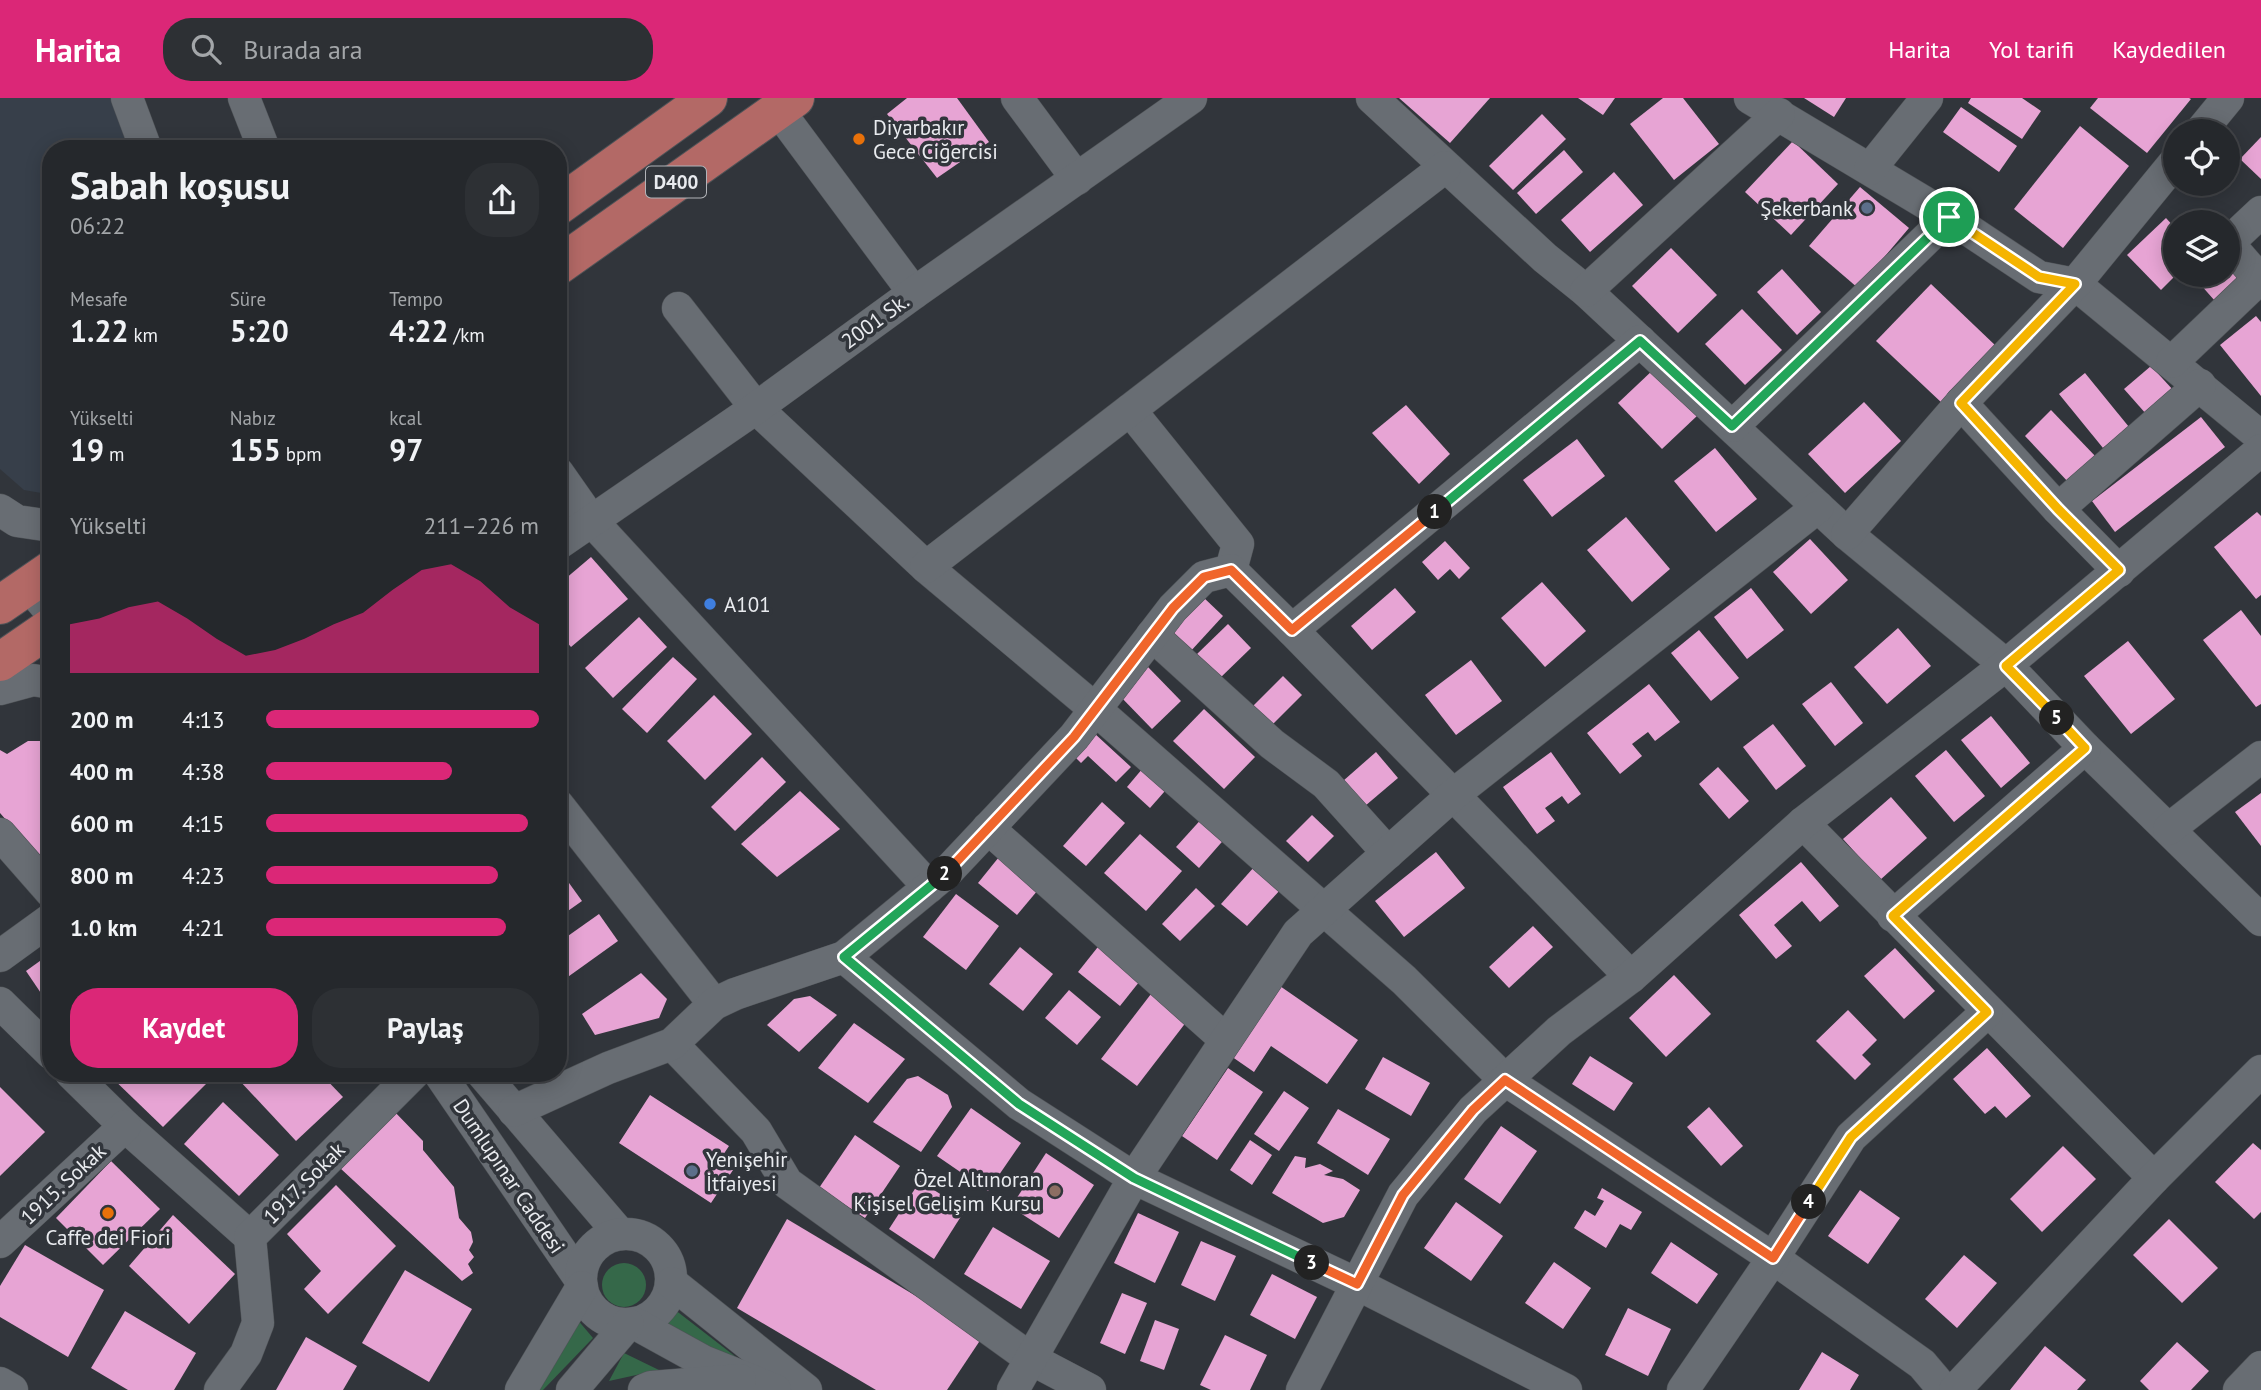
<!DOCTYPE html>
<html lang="tr">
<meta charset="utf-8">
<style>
body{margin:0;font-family:"PT Sans",sans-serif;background:#2d3034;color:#f1f3f6;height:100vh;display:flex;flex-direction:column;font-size:26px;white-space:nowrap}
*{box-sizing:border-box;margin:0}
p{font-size:23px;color:#a3a6a9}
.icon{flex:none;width:38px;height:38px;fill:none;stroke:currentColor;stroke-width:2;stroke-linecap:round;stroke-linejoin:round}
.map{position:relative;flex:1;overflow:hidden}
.side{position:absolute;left:42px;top:42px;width:525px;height:942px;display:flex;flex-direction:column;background:#25282c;border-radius:28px;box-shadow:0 4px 18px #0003,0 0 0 2px #424448}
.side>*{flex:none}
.fabs{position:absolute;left:2163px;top:21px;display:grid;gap:14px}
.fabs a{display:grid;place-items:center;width:77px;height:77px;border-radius:50%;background:#25282c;box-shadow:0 4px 18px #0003,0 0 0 2px #424448;font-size:35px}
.pin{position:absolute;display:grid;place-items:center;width:60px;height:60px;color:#fff;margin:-30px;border:4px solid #fff;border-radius:50%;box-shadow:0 2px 7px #0007}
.km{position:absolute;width:35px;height:35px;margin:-18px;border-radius:50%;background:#222;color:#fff;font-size:19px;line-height:35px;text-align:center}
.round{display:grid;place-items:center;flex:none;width:74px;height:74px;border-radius:28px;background:#2d3034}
.head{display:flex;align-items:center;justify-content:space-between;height:119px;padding:0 28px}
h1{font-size:38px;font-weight:700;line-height:52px}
.figures{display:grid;grid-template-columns:repeat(3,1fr);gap:10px;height:119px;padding:7px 28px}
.figures div{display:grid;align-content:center}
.figures b{font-size:30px;font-weight:700}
.figures small{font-size:19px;font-weight:400}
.figures p{font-size:19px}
.chart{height:196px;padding:14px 28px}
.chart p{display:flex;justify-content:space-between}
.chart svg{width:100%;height:126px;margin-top:7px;fill:#db2777;opacity:.7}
.action{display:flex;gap:14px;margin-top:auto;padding:14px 28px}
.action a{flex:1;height:80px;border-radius:28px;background:#db2777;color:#fff;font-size:28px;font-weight:700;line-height:80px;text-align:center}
.action a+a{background:#2d3034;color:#f1f3f6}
ul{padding:0 28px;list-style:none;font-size:23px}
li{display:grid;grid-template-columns:112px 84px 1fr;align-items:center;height:52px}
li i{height:18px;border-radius:9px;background:#db2777}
header{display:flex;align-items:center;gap:42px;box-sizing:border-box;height:98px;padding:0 35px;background:#db2777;color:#fff}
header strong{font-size:33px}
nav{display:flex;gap:38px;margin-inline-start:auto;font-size:24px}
.search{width:490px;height:63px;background:#2d3034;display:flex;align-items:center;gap:18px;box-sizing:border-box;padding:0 24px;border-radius:28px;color:#a3a6a9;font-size:26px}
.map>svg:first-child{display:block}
</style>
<header>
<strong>Harita</strong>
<div class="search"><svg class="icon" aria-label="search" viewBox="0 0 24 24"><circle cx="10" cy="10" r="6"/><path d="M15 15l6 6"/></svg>Burada ara</div>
<nav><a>Harita</a><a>Yol tarifi</a><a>Kaydedilen</a></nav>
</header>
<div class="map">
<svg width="2261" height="1292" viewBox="0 0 2261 1292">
<rect width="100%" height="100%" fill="#31353b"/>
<path fill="#373f4a" d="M0 0H112L133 51H51V395L47 396 24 392 0 371Z"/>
<g fill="#356849">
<circle cx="624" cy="1187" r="22"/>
<path d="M670 1208 758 1276 653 1233Z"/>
<path d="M571 1214 593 1240 543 1292H529Z"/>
<path d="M624 1255 659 1272 609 1283Z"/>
</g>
<g fill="#e7a4d4">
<path d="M907 0H957L989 44 937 80 887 16Z"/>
<path d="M1399 0H1490L1450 45Z"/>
<path d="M1578 0H1615L1603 17Z"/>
<path d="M1663 0H1683L1719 46 1674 82 1630 26Z"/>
<path d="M1804 0H1846L1834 19Z"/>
<path d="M1971 0H2022L2041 13 2022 41 1968 5Z"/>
<path d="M2098 0H2189L2191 1 2147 55 2090 10Z"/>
<path d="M1961 9 2017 48 1999 74 1943 34Z"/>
<path d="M1542 16 1566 41 1513 92 1489 68Z"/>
<path d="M2080 28 2129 68 2063 150 2014 111Z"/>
<path d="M2261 39V81L2240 61Z"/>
<path d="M1793 43 1838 86 1791 137 1745 94Z"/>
<path d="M1564 52 1583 74 1536 116 1517 95Z"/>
<path d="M1614 74 1643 107 1590 154 1561 122Z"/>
<path d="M1860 89 1909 130 1858 190 1809 148Z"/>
<path d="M2166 120 2175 130V178L2161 192 2127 157Z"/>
<path d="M1671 150 1717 197 1678 235 1632 188Z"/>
<path d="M2228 167 2240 181 2215 203 2192 177H2228Z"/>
<path d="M1782 171 1821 214 1797 237 1757 194Z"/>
<path d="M1931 186 1997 249 1943 306 1876 243Z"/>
<path d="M1742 211 1782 252 1745 287 1705 246Z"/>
<path d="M2256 218 2261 224V298L2220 247Z"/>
<path d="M2151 268 2174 293 2147 317 2124 291Z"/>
<path d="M1654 271 1698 317 1662 351 1618 305Z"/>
<path d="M2085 275 2129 329 2103 350 2059 296Z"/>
<path d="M1864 304 1901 343 1845 395 1808 356Z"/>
<path d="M1406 307 1450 356 1419 386 1372 335Z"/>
<path d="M2051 312 2097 360 2070 386 2025 338Z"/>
<path d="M2201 319 2225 349 2115 434 2092 403Z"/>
<path d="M1577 341 1605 378 1552 419 1523 382Z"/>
<path d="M1715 350 1757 401 1716 434 1674 383Z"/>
<path d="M2257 414 2261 418V497L2256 501 2214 449Z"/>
<path d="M1626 419 1670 471 1632 504 1587 452Z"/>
<path d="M1810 441 1848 482 1811 516 1773 474Z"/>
<path d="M1445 443 1470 470 1459 481 1450 471 1438 482 1422 464Z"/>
<path d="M591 459 628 501 571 549 558 534V487Z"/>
<path d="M1542 484 1586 533 1545 569 1501 520Z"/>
<path d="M1395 490 1416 514 1372 552 1351 528Z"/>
<path d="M1751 490 1784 532 1747 561 1714 519Z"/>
<path d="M1202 498 1223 518 1189 555 1167 535Z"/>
<path d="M2241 512 2261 538V606L2256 609 2203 542Z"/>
<path d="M639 519 667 549 613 600 585 570Z"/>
<path d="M1228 526 1251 550 1219 581 1196 557Z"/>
<path d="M1898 530 1931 568 1887 606 1854 569Z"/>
<path d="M1699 532 1739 580 1711 603 1671 555Z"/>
<path d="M2128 543 2175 601 2131 636 2084 578Z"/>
<path d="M673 559 697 581 647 635 622 611Z"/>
<path d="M1471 562 1502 603 1456 637 1425 597Z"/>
<path d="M1147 568 1181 603 1152 631 1118 596Z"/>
<path d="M1283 578 1302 597 1270 629 1251 610Z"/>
<path d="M1831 584 1863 625 1835 648 1802 606Z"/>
<path d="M1649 586 1680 624 1655 643 1648 634 1632 646 1642 658 1620 676 1587 635Z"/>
<path d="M714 597 752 636 705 682 667 643Z"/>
<path d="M1204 611 1255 659 1224 691 1173 643Z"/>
<path d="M1991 618 2030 665 2001 690 1961 642Z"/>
<path d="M1773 626 1806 668 1776 692 1743 649Z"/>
<path d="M1094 635 1131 669 1116 684 1088 658 1081 665 1073 657Z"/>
<path d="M28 643H43L51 652 49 771 0 715V652L7 656Z"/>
<path d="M1946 652 1985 698 1954 724 1915 678Z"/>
<path d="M1376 654 1398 680 1365 708 1343 683Z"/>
<path d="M1551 654 1581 696 1568 706 1562 698 1545 710 1555 723 1537 736 1503 689Z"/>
<path d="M762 659 786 684 735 733 711 709Z"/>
<path d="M1148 664 1172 685 1150 710 1127 689Z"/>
<path d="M1718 669 1749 703 1729 721 1699 686Z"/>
<path d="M800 693 840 731 777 779 741 746Z"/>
<path d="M2261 695V748L2235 714Z"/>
<path d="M1891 699 1927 740 1880 782 1843 741Z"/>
<path d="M1102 704 1125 725 1086 768 1063 748Z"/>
<path d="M1205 717 1228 737 1199 770 1176 749Z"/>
<path d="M1312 717 1334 738 1308 764 1286 743Z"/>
<path d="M1140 736 1182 773 1146 813 1104 775Z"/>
<path d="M1003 754 1043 786 1017 817 978 785Z"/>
<path d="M1436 754 1465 790 1404 839 1375 803Z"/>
<path d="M1801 764 1839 808 1820 824 1802 803 1774 827 1792 848 1776 861 1739 817Z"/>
<path d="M1255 768 1281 791 1247 828 1221 806Z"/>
<path d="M564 778 582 803 558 820V782Z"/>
<path d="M1196 790 1215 808 1180 843 1162 826Z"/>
<path d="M956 796 999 828 966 872 923 839Z"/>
<path d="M599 816 618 843 558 886V845Z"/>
<path d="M1533 828 1553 849 1509 890 1489 869Z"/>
<path d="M1105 840 1147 874 1120 908 1078 874Z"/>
<path d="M1020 849 1053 876 1023 913 989 886Z"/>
<path d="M1895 850 1935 893 1904 921 1864 878Z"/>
<path d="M51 855V910L26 873Z"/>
<path d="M641 875 667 901 659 920 595 937 582 916Z"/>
<path d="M1674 877 1711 916 1666 959 1629 920Z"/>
<path d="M1277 886 1358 942 1327 986 1271 948 1254 974 1228 956Z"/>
<path d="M1069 892 1101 919 1077 947 1045 920Z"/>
<path d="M1151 896 1187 923 1137 988 1101 961Z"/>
<path d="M810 898 837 917 799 954 767 927 794 901Z"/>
<path d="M1848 912 1877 942 1862 957 1871 966 1855 982 1816 943Z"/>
<path d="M854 925 905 961 868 1005 818 970Z"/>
<path d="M1987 950 2031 998 2006 1020 1995 1008 1985 1016 1953 981Z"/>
<path d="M1590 958 1633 985 1614 1013 1572 986Z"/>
<path d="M1383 959 1430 985 1411 1018 1365 991Z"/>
<path d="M1228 970 1263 994 1217 1062 1182 1038Z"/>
<path d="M107 975H203L210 982 163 1029Z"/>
<path d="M245 975H320L343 999 296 1043 238 981Z"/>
<path d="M918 978 948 997 952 1009 921 1054 873 1024 907 981Z"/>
<path d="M0 989 45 1034 0 1078Z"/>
<path d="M1284 993 1309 1010 1279 1053 1254 1036Z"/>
<path d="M650 997 729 1048 721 1060 735 1069 711 1105 619 1045Z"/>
<path d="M223 1004 279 1057 239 1098 184 1046Z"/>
<path d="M1709 1009 1743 1048 1721 1068 1687 1029Z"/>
<path d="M391 1010 423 1043V1052L454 1089 459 1120 471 1134 473 1144 469 1152 474 1159 468 1166 473 1175 462 1183 340 1070 351 1055 364 1048Z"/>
<path d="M971 1010 1021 1045 988 1093 937 1058Z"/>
<path d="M1338 1011 1390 1041 1368 1077 1317 1045Z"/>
<path d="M1501 1028 1537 1053 1500 1106 1464 1081Z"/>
<path d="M855 1037 900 1068 865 1120 819 1090Z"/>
<path d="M1250 1042 1272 1057 1252 1087 1230 1072Z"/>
<path d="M2253 1045 2261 1052V1114L2254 1121 2215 1084Z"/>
<path d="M2063 1048 2096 1081 2042 1134 2010 1101Z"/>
<path d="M1046 1055 1094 1087 1059 1140 1011 1109Z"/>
<path d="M1295 1058 1306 1060 1305 1070 1320 1066 1333 1073 1324 1077 1343 1081 1360 1092 1344 1119 1323 1125 1272 1095Z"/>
<path d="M111 1063 160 1111 103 1167 56 1120Z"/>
<path d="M920 1083 965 1112 934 1161 889 1131Z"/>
<path d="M336 1087 396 1148 328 1216 304 1191 321 1173 287 1136Z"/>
<path d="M1602 1090 1642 1114 1631 1132 1620 1126 1606 1150 1574 1130 1585 1112 1595 1118 1604 1103 1597 1100Z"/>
<path d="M1860 1092 1900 1120 1868 1166 1828 1138Z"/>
<path d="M1456 1104 1503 1138 1471 1183 1424 1150Z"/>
<path d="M1138 1115 1179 1134 1155 1185 1114 1165Z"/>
<path d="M173 1117 235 1176 189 1226 129 1168Z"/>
<path d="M787 1121 983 1238 947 1292H876L737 1210Z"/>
<path d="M2169 1121 2218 1170 2182 1205 2133 1157Z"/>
<path d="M993 1129 1050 1163 1021 1211 964 1176Z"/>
<path d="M1201 1143 1236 1158 1215 1203 1181 1187Z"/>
<path d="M1671 1144 1718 1176 1697 1206 1651 1175Z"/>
<path d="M25 1147 104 1192 68 1259 0 1219V1188Z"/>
<path d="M1964 1157 1997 1185 1957 1230 1925 1201Z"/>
<path d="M1554 1164 1591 1190 1563 1231 1525 1205Z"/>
<path d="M405 1172 472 1211 429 1284 362 1245Z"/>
<path d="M1272 1176 1317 1199 1295 1241 1250 1217Z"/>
<path d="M1122 1195 1147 1205 1125 1256 1100 1245Z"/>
<path d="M1628 1210 1671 1231 1648 1278 1605 1257Z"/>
<path d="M125 1213 196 1255 174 1292H128L91 1270Z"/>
<path d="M1155 1222 1179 1231 1164 1272 1140 1263Z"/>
<path d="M1225 1237 1267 1257 1250 1292H1211L1200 1287Z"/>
<path d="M306 1239 357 1268 343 1292H276Z"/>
<path d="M2177 1244 2209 1273 2191 1292H2149L2140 1283Z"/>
<path d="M2045 1248 2086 1282 2077 1292H2010Z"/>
<path d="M1822 1254 1859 1277 1850 1292H1799Z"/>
</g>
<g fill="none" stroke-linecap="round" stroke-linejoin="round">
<g stroke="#4f5357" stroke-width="33">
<g id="minor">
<path d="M127 0 146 51"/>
<path d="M244 0 264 51"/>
<path d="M1017 0 1077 81"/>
<path d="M1372 0 1545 160 1586 193 1847 436 2006 567 2085 650 2261 822"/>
<path d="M1750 0 1949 119 2039 179 2075 186 2261 339"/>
<path d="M778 12 914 195"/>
<path d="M2201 33 2228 0"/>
<path d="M1870 71 1927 0"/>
<path d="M2228 145 2261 183"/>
<path d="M2228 145 2261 114"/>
<path d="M1586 193 1779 16"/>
<path d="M678 210 756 310 926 469 1095 611 1404 882 1505 982 1773 1160 1922 1266 1944 1292"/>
<path d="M2172 264 2259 181"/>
<path d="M1961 305 2058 411 2119 473"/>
<path d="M1130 312 1238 446 1231 472"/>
<path d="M1733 328 1949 119"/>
<path d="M558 375 591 422 929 789"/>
<path d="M2058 411 2200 287"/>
<path d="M0 412 17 423 51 428"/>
<path d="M1847 436 1961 305 2075 186 2175 64"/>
<path d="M558 446 756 310 914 195 1191 0"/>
<path d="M926 469 1445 69"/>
<path d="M28 487 51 514"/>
<path d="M1292 532 1640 243"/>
<path d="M1152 537 1272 646 1326 686 1388 755"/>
<path d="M0 591 33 582 51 585"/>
<path d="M558 707 714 906"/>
<path d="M1803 725 2154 1080"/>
<path d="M988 730 1226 942"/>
<path d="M2169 731 2261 659"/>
<path d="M0 736 51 794"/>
<path d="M1893 818 2085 650"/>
<path d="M0 858 51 821"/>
<path d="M844 859 1019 1006 1134 1080 1357 1186 1566 1292"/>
<path d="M0 905 51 955"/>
<path d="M672 946 756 1033 787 1085 1031 1261 1090 1292"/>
<path d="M71 975 125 1028 250 1139"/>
<path d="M439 975 580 1181"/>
<path d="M482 975 620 1136"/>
<path d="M514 1013 608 970 672 946 714 906 735 896 844 859 947 774 1074 639 1173 510 1204 479 1231 472 1292 532 1631 879"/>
<circle cx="626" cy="1181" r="45"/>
<path d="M0 1144 125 1028"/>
<path d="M672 1185 806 1292"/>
<path d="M634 1225 703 1263 775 1292"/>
<path d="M0 1285 12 1292"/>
<path d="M220 1292 246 1256 258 1225 250 1139 414 975"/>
<path d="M521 1292 582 1189"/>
<path d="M572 1292 628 1226"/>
<path d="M644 1292 651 1289 740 1282"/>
<path d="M1013 1292 1134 1080 1298 835 1453 697 1818 409"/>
<path d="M1302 1292 1403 1097 1473 1012 1559 933 1631 879 1803 725 2006 567 2261 352"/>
<path d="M1683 1292 1773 1160 1851 1039 1987 914"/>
<path d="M1955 1292 2154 1080 2261 973"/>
<path d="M2239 1292 2261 1269"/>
</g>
</g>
<g stroke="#4f5357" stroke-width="40">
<g id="highway">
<path d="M558 108 708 0"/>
<path d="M558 168 795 0"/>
<path d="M0 507 51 472"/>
<path d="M0 564 51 529"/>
</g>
</g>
<use href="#minor" stroke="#686d73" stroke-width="32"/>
<use href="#highway" stroke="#b36966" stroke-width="38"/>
</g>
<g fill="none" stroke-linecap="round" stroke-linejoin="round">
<g stroke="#fff" stroke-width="14">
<path id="split-1" d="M1435 414 1640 243 1732 328 1949 119"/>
</g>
<g stroke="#fff" stroke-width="14">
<path id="split-2" d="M945 776 1074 639 1173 510 1204 479 1231 472 1292 532 1435 414"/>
</g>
<g stroke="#fff" stroke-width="14">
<path id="split-3" d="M945 776 844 859 1019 1006 1134 1080 1312 1165"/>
</g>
<g stroke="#fff" stroke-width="14">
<path id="split-4" d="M1312 1165 1357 1186 1403 1097 1473 1012 1505 982 1773 1160 1809 1104"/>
</g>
<g stroke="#fff" stroke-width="14">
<path id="split-5" d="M1809 1104 1851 1039 1987 914 1893 818 2085 650 2057 620"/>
</g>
<g stroke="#fff" stroke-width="14">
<path id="split-6" d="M1949 119 2039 179 2075 186 1961 305 2058 411 2119 472 2006 568 2057 620"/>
</g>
<use href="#split-1" stroke="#22a559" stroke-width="9"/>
<use href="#split-2" stroke="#f0652b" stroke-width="9"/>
<use href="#split-3" stroke="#22a559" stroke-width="9"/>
<use href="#split-4" stroke="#f0652b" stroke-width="9"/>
<use href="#split-5" stroke="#f5b400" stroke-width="9"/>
<use href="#split-6" stroke="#f5b400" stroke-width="9"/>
</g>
<g fill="#e8710a" stroke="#31353b" stroke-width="2.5">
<circle cx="859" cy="41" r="7"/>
<circle cx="108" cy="1115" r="7"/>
</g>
<g fill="#5c6f8a" stroke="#31353b" stroke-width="2.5">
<circle cx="1867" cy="110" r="7"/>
<circle cx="692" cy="1073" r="7"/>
</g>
<circle fill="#3f7fe0" stroke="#31353b" stroke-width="2.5" cx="710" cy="506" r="7"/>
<circle fill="#8d6e63" stroke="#31353b" stroke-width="2.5" cx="1055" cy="1093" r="7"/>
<g text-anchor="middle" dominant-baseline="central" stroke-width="7" stroke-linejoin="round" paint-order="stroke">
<rect fill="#31353b" stroke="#b2b4b9" stroke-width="2" x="646" y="68.5" width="60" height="31" rx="5"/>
<g font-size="19" font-weight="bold" fill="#e9ebef">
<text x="676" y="84">D400</text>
</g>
<g font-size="21" fill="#e9ebef" stroke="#31353b" text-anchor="start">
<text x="873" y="29">Diyarbakır<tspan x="873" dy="24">Gece Ciğercisi</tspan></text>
<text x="1853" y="110" text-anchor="end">Şekerbank</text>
<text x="724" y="506">A101</text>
<text x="706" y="1061">Yenişehir<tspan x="706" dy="24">İtfaiyesi</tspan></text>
<text x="1041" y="1081" text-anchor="end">Özel Altınoran<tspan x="1041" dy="24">Kişisel Gelişim Kursu</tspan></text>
<text x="108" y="1139" text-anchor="middle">Caffe dei Fiori</text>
</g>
<g font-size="21" fill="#e9ebef" stroke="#31353b">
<text transform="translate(875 223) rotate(-36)">2001 Sk.</text>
<text transform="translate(509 1078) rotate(56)">Dumlupınar Caddesi</text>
<text transform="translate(304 1085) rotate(-45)">1917. Sokak</text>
<text transform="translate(63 1086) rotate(-43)">1915. Sokak</text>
</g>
</g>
</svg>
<div class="fabs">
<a><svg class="icon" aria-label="locate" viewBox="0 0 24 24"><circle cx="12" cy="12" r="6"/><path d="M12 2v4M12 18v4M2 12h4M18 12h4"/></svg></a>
<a><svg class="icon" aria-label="layers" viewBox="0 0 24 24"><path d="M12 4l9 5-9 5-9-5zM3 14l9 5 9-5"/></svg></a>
</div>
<div class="pin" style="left:1949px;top:119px;background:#1e9e55"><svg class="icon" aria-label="arrive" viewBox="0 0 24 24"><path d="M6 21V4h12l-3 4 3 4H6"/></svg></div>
<b class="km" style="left:1435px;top:414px">1</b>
<b class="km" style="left:945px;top:776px">2</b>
<b class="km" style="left:1312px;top:1165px">3</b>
<b class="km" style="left:1809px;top:1104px">4</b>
<b class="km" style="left:2057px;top:620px">5</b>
<section class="side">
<div class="head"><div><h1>Sabah koşusu</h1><p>06:22</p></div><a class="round"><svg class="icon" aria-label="share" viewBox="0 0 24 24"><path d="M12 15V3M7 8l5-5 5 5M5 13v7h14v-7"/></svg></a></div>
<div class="figures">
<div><p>Mesafe</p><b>1.22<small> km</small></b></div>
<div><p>Süre</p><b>5:20</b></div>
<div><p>Tempo</p><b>4:22<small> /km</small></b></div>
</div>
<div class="figures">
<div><p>Yükselti</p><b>19<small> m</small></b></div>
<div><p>Nabız</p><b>155<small> bpm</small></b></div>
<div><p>kcal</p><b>97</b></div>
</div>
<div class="chart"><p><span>Yükselti</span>211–226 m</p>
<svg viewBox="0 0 160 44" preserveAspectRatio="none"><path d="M0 44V27L10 25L20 21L30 19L40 25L50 32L60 38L70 36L80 32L90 27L100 23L110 15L120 8L130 6L140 12L150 21L160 27V44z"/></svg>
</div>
<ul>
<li><b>200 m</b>4:13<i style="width:100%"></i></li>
<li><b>400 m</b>4:38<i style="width:68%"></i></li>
<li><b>600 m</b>4:15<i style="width:96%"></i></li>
<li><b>800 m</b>4:23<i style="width:85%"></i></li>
<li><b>1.0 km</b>4:21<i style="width:88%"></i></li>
</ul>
<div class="action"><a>Kaydet</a><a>Paylaş</a></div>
</section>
</div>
